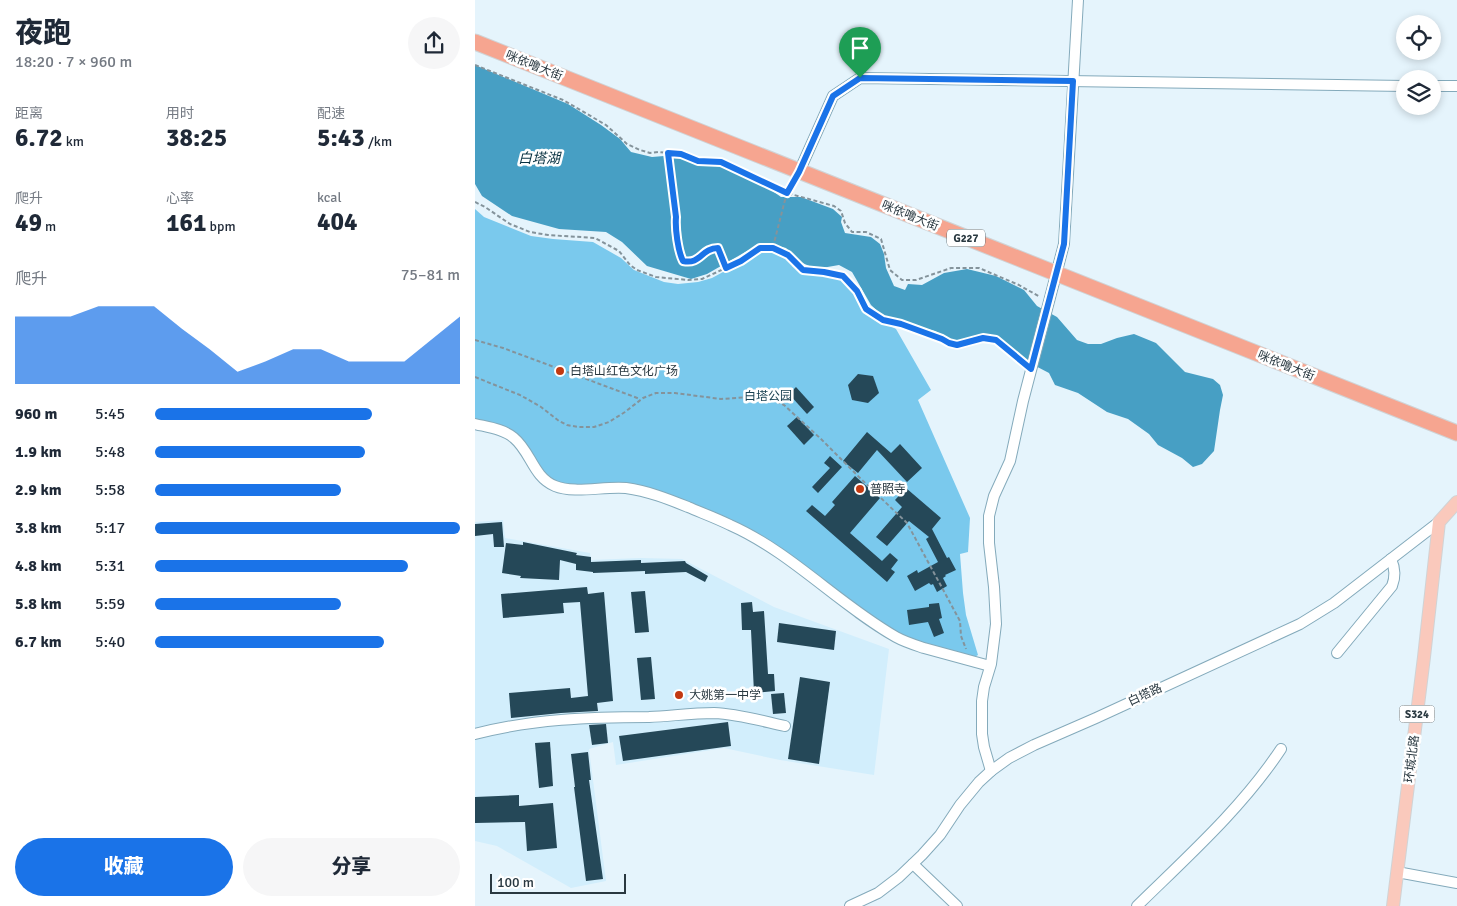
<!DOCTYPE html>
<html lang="zh">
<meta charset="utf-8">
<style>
body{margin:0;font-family:Signika,"Noto Sans SC",sans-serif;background:#f6f6f7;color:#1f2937;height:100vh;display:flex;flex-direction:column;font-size:19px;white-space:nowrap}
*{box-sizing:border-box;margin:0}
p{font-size:16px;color:#747a83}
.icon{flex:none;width:28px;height:28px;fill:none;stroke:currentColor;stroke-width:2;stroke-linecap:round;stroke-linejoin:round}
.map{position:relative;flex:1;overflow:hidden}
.details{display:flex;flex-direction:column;background:#fff;width:475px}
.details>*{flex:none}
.buttons{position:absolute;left:921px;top:15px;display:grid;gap:10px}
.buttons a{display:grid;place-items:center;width:45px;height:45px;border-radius:50%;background:#fff;box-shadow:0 2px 8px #0003;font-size:25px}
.scale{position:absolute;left:15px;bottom:12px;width:136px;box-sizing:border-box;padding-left:5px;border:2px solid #293840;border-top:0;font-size:14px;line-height:18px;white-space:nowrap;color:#293840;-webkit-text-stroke:4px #fff;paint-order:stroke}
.pin{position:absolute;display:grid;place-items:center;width:42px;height:42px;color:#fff;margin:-51px -21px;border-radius:50% 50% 50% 0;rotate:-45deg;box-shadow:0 0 5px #0007}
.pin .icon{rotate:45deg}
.round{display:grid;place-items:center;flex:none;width:52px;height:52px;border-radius:26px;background:#f6f6f7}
.summary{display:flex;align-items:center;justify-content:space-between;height:85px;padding:0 15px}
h1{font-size:28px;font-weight:800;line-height:38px}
.figures{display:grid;grid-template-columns:repeat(3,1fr);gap:8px;height:85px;padding:5px 15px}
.figures div{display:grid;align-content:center}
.figures b{font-size:25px;font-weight:800}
.figures small{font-size:14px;font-weight:400}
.figures p{font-size:14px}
.chart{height:140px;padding:10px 15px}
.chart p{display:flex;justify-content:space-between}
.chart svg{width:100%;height:90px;margin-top:5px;fill:#1a73e8;opacity:.7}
.action{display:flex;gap:10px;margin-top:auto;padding:10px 15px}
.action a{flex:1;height:58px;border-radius:30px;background:#1a73e8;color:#fff;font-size:20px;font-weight:800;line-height:58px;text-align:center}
.action a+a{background:#f6f6f7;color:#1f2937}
ul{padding:0 15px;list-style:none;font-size:16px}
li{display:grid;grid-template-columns:80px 60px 1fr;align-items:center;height:38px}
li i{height:12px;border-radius:6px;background:#1a73e8}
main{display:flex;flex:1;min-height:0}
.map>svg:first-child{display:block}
</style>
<main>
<section class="details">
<div class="summary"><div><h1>夜跑</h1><p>18:20 · 7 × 960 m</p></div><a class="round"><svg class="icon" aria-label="share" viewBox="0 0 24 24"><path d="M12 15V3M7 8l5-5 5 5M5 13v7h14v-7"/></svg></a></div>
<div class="figures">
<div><p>距离</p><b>6.72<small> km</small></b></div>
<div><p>用时</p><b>38:25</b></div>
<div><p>配速</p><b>5:43<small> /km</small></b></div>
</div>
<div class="figures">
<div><p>爬升</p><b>49<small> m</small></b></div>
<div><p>心率</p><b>161<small> bpm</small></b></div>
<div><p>kcal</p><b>404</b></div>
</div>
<div class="chart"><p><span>爬升</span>75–81 m</p>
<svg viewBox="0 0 160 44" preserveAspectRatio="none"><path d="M0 44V11L10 11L20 11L30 6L40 6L50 6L60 17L70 27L80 38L90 33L100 27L110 27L120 33L130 33L140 33L150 22L160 11V44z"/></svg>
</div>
<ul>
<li><b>960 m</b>5:45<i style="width:71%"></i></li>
<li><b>1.9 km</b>5:48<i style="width:69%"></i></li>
<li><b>2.9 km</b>5:58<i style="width:61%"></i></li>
<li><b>3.8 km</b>5:17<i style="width:100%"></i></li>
<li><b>4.8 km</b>5:31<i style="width:83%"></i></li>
<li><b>5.8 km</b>5:59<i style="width:61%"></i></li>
<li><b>6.7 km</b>5:40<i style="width:75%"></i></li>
</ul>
<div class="action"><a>收藏</a><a>分享</a></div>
</section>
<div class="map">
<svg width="982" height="906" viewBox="0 0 982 906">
<rect width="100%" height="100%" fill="#e5f4fc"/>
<path fill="#d2eefc" d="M28 520 30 538 115 553 116 560 166 558 207 559 299 607 414 649 399 775 305 760 249 748 141 765 138 742 114 749 131 881 96 888 22 846 0 841V522Z"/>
<path fill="#7ac9ed" d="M0 209 9 217 56 236 78 239 118 242 146 258 159 270 189 282 203 284 223 282 237 278 283 253C299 248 310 254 318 267L339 274 355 275 370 282 396 316 421 329 456 390 443 400 495 518 493 552 485 554 488 593 491 615 503 655 496 659 431 639 371 601 298 545 160 487H103L77 482 45 439 0 422Z"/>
<path fill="#479fc4" d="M0 65 93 104 126 125 145 139 156 152 177 157 201 155 227 164 249 167 282 180 306 197H326L358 209 367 217 366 222 370 233 396 237 405 244 409 254 411 268 419 286 430 290 433 284 447 285 469 273 492 269 521 276 549 290 562 306 582 317 602 340 613 344H626L642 338 659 334 681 343 710 372 738 379 745 385 748 395 745 410 739 451 727 464 718 467 707 458 683 445 674 434 653 419 632 412 603 393 580 385 574 373 551 361 525 339 518 335H505L489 341 477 340 460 331 424 322 409 317 396 305 377 272 364 265 341 269 323 261 311 248 290 243 272 251 232 274 216 279 172 266 147 242 131 232 84 229 37 216 7 196 0 184Z"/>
<g fill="#254858">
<path d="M383 374 398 376 404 393 393 403 377 400 373 385Z"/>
<path d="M321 387 339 407 332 414 314 394Z"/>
<path d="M322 417 339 435 329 445 312 426Z"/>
<path d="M392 432 416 453 425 444 447 468 432 482 402 450 383 473 368 461Z"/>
<path d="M355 456 367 467 343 493 337 487 355 468 349 463Z"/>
<path d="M380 476 405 498 375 533 407 561 415 553 423 560 416 569 420 572 412 582 331 511 337 505 350 516 360 505 357 502Z"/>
<path d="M431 488 466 518 457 529 472 558 474 557 481 570 470 575 471 576 468 578 472 586 462 592 458 584 456 585 454 583 440 591 432 576 442 570 443 573 463 562 451 539 454 537 434 521 412 546 401 537 427 507 420 500Z"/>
<path d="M27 522 29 547H19L18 534 0 536V524Z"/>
<path d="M48 542 102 553 101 555 116 557V562L166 560V563L210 561 211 563 233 576 230 582 211 572 170 574V571L118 573V572L101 570V564L85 560 84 580 45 578 46 576 27 573 31 543 48 545Z"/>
<path d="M112 587 113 594 129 592 138 701 122 703 123 711 86 713 36 718 34 693 95 688 96 698 113 696 105 602 88 603 89 613 28 618 26 594Z"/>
<path d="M170 591 174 632 160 633 156 592Z"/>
<path d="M277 602 278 612 289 611 293 674H299L300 691 279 693 276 630H267L266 603Z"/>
<path d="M464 603 467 618 464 619 469 633 459 637 453 622 434 625 432 610 454 607V604Z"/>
<path d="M304 623 361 631 359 650 302 642Z"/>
<path d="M176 657 180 699 166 700 162 658Z"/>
<path d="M325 677 355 682 344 764 313 759Z"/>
<path d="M309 693 311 713 298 714 296 694Z"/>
<path d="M253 722 256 746 148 761 144 736Z"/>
<path d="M131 724 133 743 117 745 114 725Z"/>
<path d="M75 742 78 786 64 788 60 743Z"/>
<path d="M113 752 116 780H114L128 879 111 881 99 787H100L96 754Z"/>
<path d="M44 795V806L78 803 82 848 52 851 50 822 0 823V797Z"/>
</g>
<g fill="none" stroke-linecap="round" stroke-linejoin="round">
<g stroke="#84aabb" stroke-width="12">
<g id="minor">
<path d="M958 86H982"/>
<path d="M324 172 358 96 385 78 930 86"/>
<path d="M0 424C12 427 29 429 39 438 56 452 58 477 80 486 99 494 129 486 151 488 173 491 193 499 213 507 227 513 241 518 255 525 316 552 363 604 421 637 430 642 440 645 449 648 471 654 493 660 515 666"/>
<path d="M862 653 917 586C921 576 920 568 916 559"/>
<path d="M0 734C57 719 115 717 174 717 196 716 217 713 239 713 263 714 287 721 310 726"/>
<path d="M516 771 509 747 507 734V701L509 687 516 664 521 624 519 587 514 543V516L519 496 535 461 548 401 589 244 603 0"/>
<path d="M438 864 482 906"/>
<path d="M922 872 982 883"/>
<path d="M375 906 403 893 424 877 447 855 465 835 485 805 504 782 516 771 534 758 559 745 621 718 825 624 859 603 964 522"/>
<path d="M662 906C712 857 767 808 806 749"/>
</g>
</g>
<g stroke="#d0d3d5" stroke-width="14">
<path id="major" d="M918 906 949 657 964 522 982 502"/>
</g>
<g stroke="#d0d3d5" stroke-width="17">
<path id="highway" d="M0 42 982 433"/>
</g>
<g stroke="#84939b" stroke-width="2" stroke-dasharray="4 2.5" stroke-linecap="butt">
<path d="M0 65 88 100 131 125 152 144 165 150 175 153 183 152 206 154 223 161 246 162 275 174 291 183 312 193 359 206 366 211 370 223 377 232H391L406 239 415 270 427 280H441L476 268H504L544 285 565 297"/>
<path d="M193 153 201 217C200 229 203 251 208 261 226 266 226 249 243 248L250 267"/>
<path d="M0 202 10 207 35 224 55 232 73 235 120 238 144 251 155 265 162 270 181 277 213 280 227 279 266 261 285 248 298 247 313 255 328 270 349 272 368 276 378 286 391 309 408 320 426 324 467 339 474 343 482 345 504 338H517L548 363"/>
<path d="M298 247 311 196 318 183"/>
<path d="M0 340 28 348 165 399"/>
<path d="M0 377 45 395 66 407 84 421 92 425 103 427H119L134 422 150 412 168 398 181 393H200L246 399 290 396 309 405 346 439 385 478 432 523 485 621 486 636 491 649"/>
</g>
<use href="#minor" stroke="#fff" stroke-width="10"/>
<use href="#major" stroke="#fac9bc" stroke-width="12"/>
<use href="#highway" stroke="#f6a590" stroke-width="15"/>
</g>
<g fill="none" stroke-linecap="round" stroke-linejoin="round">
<g stroke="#fff" stroke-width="10">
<path id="route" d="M385 78 598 81 589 244 556 369 521 340 508 338 482 345 474 343 467 339 426 324 408 320 391 309 382 291 368 276 349 272 328 270 313 255 298 248H285L266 261 251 268 243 248C226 248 226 265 208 261 203 251 200 229 201 217L193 153 206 154 223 161 246 162 312 193 324 172 358 96Z"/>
</g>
<use href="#route" stroke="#1a73e8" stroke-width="6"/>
</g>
<g fill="#c23911" stroke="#fff" stroke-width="2">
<circle cx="85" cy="371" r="5"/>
<circle cx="385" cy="489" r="5"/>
<circle cx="204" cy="695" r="5"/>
</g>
<g text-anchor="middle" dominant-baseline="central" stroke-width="5" stroke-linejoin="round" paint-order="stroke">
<g fill="#fff" stroke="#697479" stroke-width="1">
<rect x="472" y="229.5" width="38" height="17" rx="4"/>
<rect x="924.5" y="705.5" width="35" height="17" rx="4"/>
</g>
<g font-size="11" font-weight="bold" fill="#293840">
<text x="491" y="238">G227</text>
<text x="942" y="714">S324</text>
</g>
<g font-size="12" fill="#293840" stroke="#fff">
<text transform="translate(59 66) rotate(22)">咪依噜大街</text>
<text transform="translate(435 216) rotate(22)">咪依噜大街</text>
<text transform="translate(811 366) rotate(22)">咪依噜大街</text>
<text transform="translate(670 695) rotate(-25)">白塔路</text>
<text transform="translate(937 759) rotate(-83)">环城北路</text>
</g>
<g font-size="12" fill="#293840" stroke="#fff" text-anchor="start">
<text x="95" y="371">白塔山红色文化广场</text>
<text x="395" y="489">普照寺</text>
<text x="214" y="695">大姚第一中学</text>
</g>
<g font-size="12" fill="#1a4152" stroke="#fff">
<text x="293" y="396">白塔公园</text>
</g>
<g font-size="14" font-style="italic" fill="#083141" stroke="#fff">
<text x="64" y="158">白塔湖</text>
</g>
</g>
</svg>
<div class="buttons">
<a><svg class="icon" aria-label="locate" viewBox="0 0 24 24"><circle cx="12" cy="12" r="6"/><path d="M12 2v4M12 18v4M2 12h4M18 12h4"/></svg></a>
<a><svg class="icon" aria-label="layers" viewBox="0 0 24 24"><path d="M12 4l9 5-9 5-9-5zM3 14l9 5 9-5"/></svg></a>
</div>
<div class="scale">100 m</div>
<div class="pin" style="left:385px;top:78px;background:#1e9e55"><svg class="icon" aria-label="arrive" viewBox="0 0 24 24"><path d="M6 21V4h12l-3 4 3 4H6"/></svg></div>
</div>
</main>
